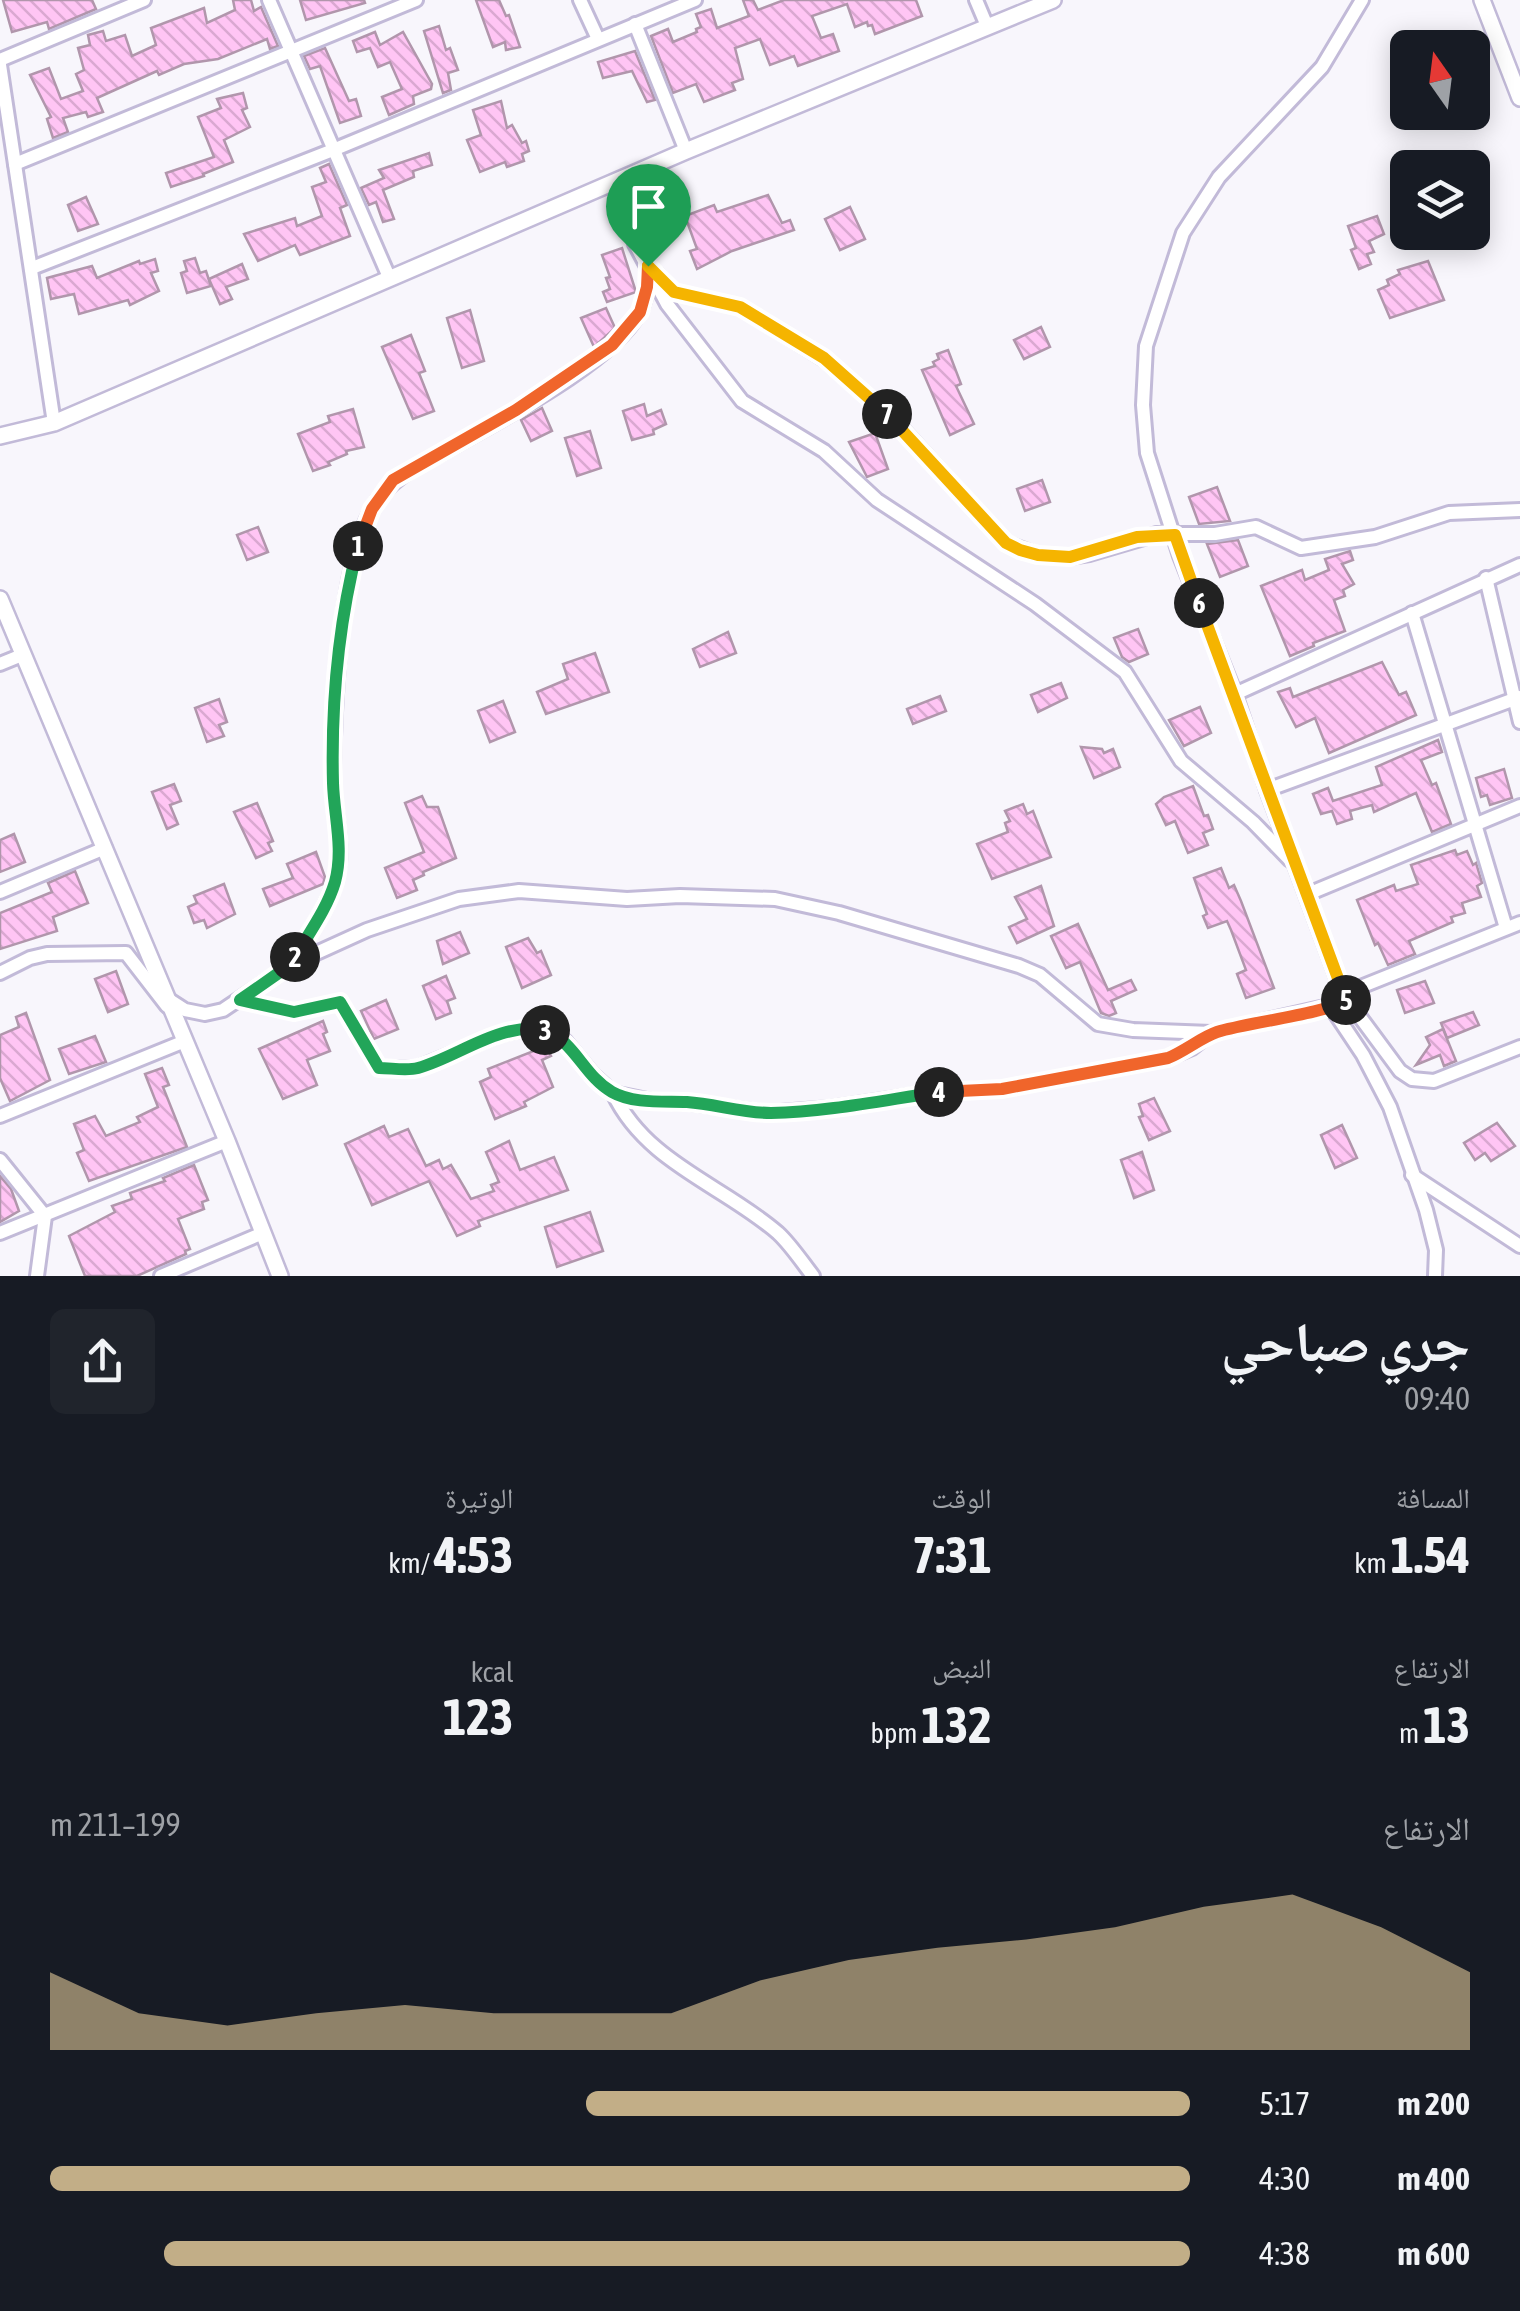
<!DOCTYPE html>
<html lang="ar">
<meta charset="utf-8">
<style>
body{margin:0;font-family:"Asap Condensed","Noto Naskh Arabic",sans-serif;background:#20242c;color:#f1f3f6;direction:rtl;height:100vh;display:flex;flex-direction:column;font-size:38px;white-space:nowrap}
*{box-sizing:border-box;margin:0}
p{font-size:32px;color:#9ea1a6}
.icon{flex:none;width:55px;height:55px;fill:none;stroke:currentColor;stroke-width:2;stroke-linecap:round;stroke-linejoin:round}
.map{position:relative;height:1276px;overflow:hidden;direction:ltr}
.sheet{display:flex;flex-direction:column;background:#171b24;flex:1}
.sheet>*{flex:none}
.needle{width:65px;rotate:346deg}
.controls{position:absolute;left:1390px;top:30px;display:grid;gap:20px}
.controls a{display:grid;place-items:center;width:100px;height:100px;border-radius:15px;background:#171b24;box-shadow:0 5px 25px #0003;font-size:50px}
.pin{position:absolute;display:grid;place-items:center;width:85px;height:85px;color:#fff;margin:-102px -42px;border-radius:50% 50% 50% 0;rotate:-45deg;box-shadow:0 0 10px #0007}
.pin .icon{rotate:45deg}
.km{position:absolute;width:50px;height:50px;margin:-25px;border-radius:50%;background:#222;color:#fff;font-size:28px;line-height:50px;text-align:center}
.round{display:grid;place-items:center;flex:none;width:105px;height:105px;border-radius:15px;background:#20242c}
.headline{display:flex;align-items:center;justify-content:space-between;height:170px;padding:0 50px}
h1{font-size:55px;font-weight:700;line-height:75px}
.metrics{display:grid;grid-template-columns:repeat(3,1fr);gap:15px;height:170px;padding:10px 50px}
.metrics div{display:grid;align-content:center}
.metrics b{font-size:50px;font-weight:700}
.metrics small{font-size:28px;font-weight:400}
.metrics p{font-size:28px}
.chart{height:280px;padding:20px 50px}
.chart p{display:flex;justify-content:space-between}
.chart svg{width:100%;height:180px;margin-top:10px;fill:#c2ae87;opacity:.7}
ul{padding:0 50px;list-style:none;font-size:32px}
li{display:grid;grid-template-columns:160px 120px 1fr;align-items:center;height:75px}
li i{height:25px;border-radius:12px;background:#c2ae87}
.map>svg:first-child{display:block}
</style>
<div class="map">
<svg width="1520" height="1276" viewBox="0 0 1520 1276">
<defs>
<pattern id="building-back-hatch" width="6" height="6" patternUnits="userSpaceOnUse" patternTransform="scale(2.5)"><rect width="6" height="6" fill="#ffc5f4"/><path d="M-1 5l2 2M0 0l6 6M5-1l2 2" fill="none" stroke="#daa8d1"/></pattern>
</defs>
<rect width="100%" height="100%" fill="#f8f6fc"/>
<g fill="url(#building-back-hatch)" stroke="#b196ac" stroke-width="2.5">
<path d="M3 0H92L96 9 49 29 47 22 12 32Z"/>
<path d="M233 0H251L254 11 261 7 278 46 270 49 267 39 218 59 184 64 159 75 157 71 97 98 103 112 88 117 86 112 63 118 68 132 53 138 47 119 51 117 30 75 49 68 61 99 83 91 76 74 84 70 78 48 90 45 88 35 103 31 106 41 125 35 132 56 156 45 151 28 204 8 207 23 235 10Z"/>
<path d="M300 0H364L365 3 306 20Z"/>
<path d="M476 0H499L506 16 509 15 520 47 506 50 505 42 493 47Z"/>
<path d="M743 0H753L758 10 784 0H916L922 16 875 34 872 25 868 26 867 22 855 27 847 4 812 16 821 38 833 34 839 51 798 66 794 56 770 65 760 39 735 48 743 79 732 83 735 90 704 102 696 84 673 93 651 36 668 29 673 42 697 32 696 29 701 27 696 14 711 9 717 28 749 16Z"/>
<path d="M439 26 446 50 450 48 458 70 448 73 451 90 443 93 424 31Z"/>
<path d="M375 32 380 45 403 32 432 84 431 89 413 96 414 104 389 115 382 97 402 89 390 62 378 67 370 48 357 52 353 41Z"/>
<path d="M325 48 349 101 356 99 361 116 340 123 320 66 310 69 304 56Z"/>
<path d="M635 51 655 100 647 102 632 71 603 78 598 62Z"/>
<path d="M243 93 247 108 242 110 250 127 224 140 233 162 203 174 204 176 171 187 166 173 214 157 198 117 221 108 217 99Z"/>
<path d="M501 101 507 128 512 125 522 143 526 141 529 151 522 154 524 161 507 167 505 162 480 172 467 140 481 135 473 110Z"/>
<path d="M429 153 432 165 413 171 414 177 383 190 394 219 383 222 376 202 369 205 361 188 384 178 379 170Z"/>
<path d="M329 164 347 205 340 208 350 236 300 255 295 245 258 261 244 234 295 218 297 226 322 216 312 187 326 182 320 168Z"/>
<path d="M768 195 782 223 790 220 794 230 732 251 697 269 690 251 697 249 685 216 714 205 717 212Z"/>
<path d="M86 197 98 224 78 231 68 205Z"/>
<path d="M850 207 865 239 840 250 825 219Z"/>
<path d="M1377 216 1384 234 1369 241 1374 252 1367 254 1371 264 1359 269 1351 250 1356 248 1348 226Z"/>
<path d="M622 248 636 292 607 302 603 292 610 289 606 278 610 277 602 255Z"/>
<path d="M195 258 200 273 206 271 211 286 187 293 181 273 187 271 184 261Z"/>
<path d="M155 259 158 271 151 273 159 291 130 305 128 300 79 314 74 294 51 299 47 278 92 266 97 278 139 261 140 264Z"/>
<path d="M1428 261 1444 300 1390 318 1378 290 1389 285 1387 280 1400 274 1398 270Z"/>
<path d="M242 264 248 279 226 287 232 299 220 304 209 279Z"/>
<path d="M606 308 615 328 594 347 581 318Z"/>
<path d="M470 310 484 361 462 368 447 318Z"/>
<path d="M1041 327 1050 347 1024 359 1014 340Z"/>
<path d="M411 335 425 371 419 373 434 411 413 419 382 347Z"/>
<path d="M948 350 961 384 956 386 974 424 950 435 922 370 935 366 933 362 939 359 937 354Z"/>
<path d="M644 404 647 416 661 410 666 424 653 430 654 434 632 440 623 411Z"/>
<path d="M542 408 552 431 531 441 521 420Z"/>
<path d="M353 409 364 447 346 451 347 454 328 462 330 465 313 471 298 434 330 422 328 416Z"/>
<path d="M590 431 601 468 577 476 565 438Z"/>
<path d="M875 433 888 469 867 477 849 442Z"/>
<path d="M1042 480 1050 502 1025 511 1017 489Z"/>
<path d="M1217 487 1230 521 1199 524 1189 497Z"/>
<path d="M258 527 268 552 247 560 237 535Z"/>
<path d="M1238 540 1248 566 1220 577 1207 544Z"/>
<path d="M1350 551 1353 560 1342 564 1354 584 1343 590 1345 596 1334 600 1345 631 1313 643 1314 646 1290 656 1261 586 1302 570 1305 580 1329 570 1325 559Z"/>
<path d="M1138 629 1148 654 1129 662 1122 657 1114 638Z"/>
<path d="M728 632 736 653 700 667 693 649Z"/>
<path d="M595 653 609 692 546 714 537 692 568 679 563 664Z"/>
<path d="M1382 662 1399 695 1406 692 1416 715 1329 753 1315 718 1296 727 1278 692 1290 688 1293 697Z"/>
<path d="M1061 683 1067 698 1038 712 1031 695Z"/>
<path d="M940 696 946 711 913 724 907 709Z"/>
<path d="M219 699 227 722 219 725 224 736 207 742 195 708Z"/>
<path d="M503 701 515 732 490 742 478 711Z"/>
<path d="M1200 707 1211 733 1184 746 1169 720Z"/>
<path d="M1438 740 1442 752 1421 760 1432 785 1436 783 1451 824 1432 832 1416 793 1374 812 1372 805 1350 811 1352 819 1337 824 1332 811 1321 814 1313 794 1328 788 1333 801 1382 785 1376 767Z"/>
<path d="M1081 747 1102 749 1104 753 1113 749 1120 767 1094 778Z"/>
<path d="M1504 769 1512 798 1490 805 1487 795 1481 797 1476 778Z"/>
<path d="M174 784 181 801 170 805 178 824 167 829 152 792Z"/>
<path d="M1193 786 1204 816 1208 815 1213 829 1203 833 1208 845 1188 853 1175 821 1166 825 1156 804 1164 797Z"/>
<path d="M422 796 427 807H438L456 858 423 872 424 875 413 880 417 890 397 898 385 868 424 852 405 803Z"/>
<path d="M257 803 273 841 268 843 272 851 256 858 234 812Z"/>
<path d="M1023 804 1027 814 1033 811 1051 857 992 879 977 844 1008 832 1005 823 1010 821 1005 811Z"/>
<path d="M14 834 25 862 0 872V840Z"/>
<path d="M1455 850 1457 855 1467 851 1473 865 1476 863 1482 883 1477 886 1481 897 1462 903 1465 913 1451 917 1453 922 1409 941 1415 954 1388 965 1378 943 1375 945 1357 900 1394 885 1396 891 1418 884 1411 865Z"/>
<path d="M316 852 325 877 323 884 270 906 263 889 293 878 287 864Z"/>
<path d="M1221 868 1229 888 1234 885 1241 901 1274 988 1246 998 1237 974 1246 970 1231 930 1227 921 1208 928 1203 916 1207 914 1194 878Z"/>
<path d="M75 871 88 903 53 917 57 931 0 949V913L52 892 48 883Z"/>
<path d="M224 884 235 914 207 928 204 920 194 923 188 907 197 903 194 896Z"/>
<path d="M1041 886 1054 926 1017 943 1009 927 1027 919 1015 897Z"/>
<path d="M1078 924 1108 990 1131 980 1136 990 1111 1001 1116 1013 1109 1016 1101 1013 1080 962 1066 968 1051 936Z"/>
<path d="M460 932 469 953 443 964 437 941Z"/>
<path d="M528 938 537 953 541 951 551 975 522 988 506 947Z"/>
<path d="M116 971 128 1004 108 1012 95 979Z"/>
<path d="M446 976 455 998 447 1001 451 1013 436 1019 423 986Z"/>
<path d="M1425 981 1434 1003 1405 1013 1397 990Z"/>
<path d="M386 1000 398 1029 374 1039 361 1011Z"/>
<path d="M1473 1012 1479 1025 1447 1038 1441 1023Z"/>
<path d="M26 1013 50 1080 10 1101 0 1078V1035L19 1027 16 1017Z"/>
<path d="M323 1021 327 1032 323 1034 330 1051 307 1060 317 1085 283 1099 259 1049Z"/>
<path d="M1443 1029 1456 1061 1444 1066 1440 1055 1416 1065 1430 1045 1426 1037Z"/>
<path d="M95 1036 106 1062 69 1074 59 1049Z"/>
<path d="M546 1046 551 1056 542 1060 553 1087 524 1102 526 1106 495 1119 480 1082 491 1077 488 1069Z"/>
<path d="M162 1068 169 1085 163 1087 187 1147 89 1181 77 1153 84 1150 74 1124 95 1116 106 1136 140 1122 137 1117 158 1107 145 1074Z"/>
<path d="M1154 1098 1170 1131 1149 1140 1139 1117 1143 1116 1139 1104Z"/>
<path d="M1497 1123 1515 1146 1491 1161 1485 1153 1475 1160 1464 1143Z"/>
<path d="M1342 1125 1357 1158 1335 1168 1321 1135Z"/>
<path d="M384 1126 389 1137 408 1129 426 1166 439 1160 443 1169 451 1165 471 1199 494 1191 491 1185 499 1182 486 1152 509 1141 520 1170 554 1157 568 1190 478 1221 480 1226 457 1236 429 1181 372 1205 345 1144Z"/>
<path d="M1142 1152 1154 1190 1134 1198 1121 1160Z"/>
<path d="M194 1165 208 1200 202 1202 204 1209 178 1219 190 1249 185 1251 186 1254 137 1276H85L69 1236 115 1212 112 1206 132 1199 130 1193 165 1181 163 1178Z"/>
<path d="M0 1176 11 1189 19 1211 0 1222Z"/>
<path d="M590 1212 603 1251 557 1267 545 1227Z"/>
</g>
<g fill="none" stroke-linecap="round" stroke-linejoin="round">
<g stroke="#c2bad8" stroke-width="18">
<g id="minor">
<path d="M269 0 389 277"/>
<path d="M580 0 598 39"/>
<path d="M976 0 987 26"/>
<path d="M1362 0 1322 67 1219 177 1183 233 1146 346 1143 405 1147 453 1180 556 1235 694 1267 790 1343 994 1400 1071 1412 1079 1434 1081 1520 1047"/>
<path d="M635 24 686 151"/>
<path d="M0 60 144 0"/>
<path d="M0 65 54 423"/>
<path d="M15 164 416 0"/>
<path d="M637 172 630 220 635 244 667 304 742 401 824 451 877 500 1035 604 1125 672 1181 761 1253 822 1290 860"/>
<path d="M32 268 333 150 695 0"/>
<path d="M657 274 674 292 740 307 824 359 896 422 1006 543 1038 555 1070 557 1089 554 1157 534H1215L1256 527 1301 548 1375 537 1449 513 1520 510"/>
<path d="M1486 578 1520 722"/>
<path d="M1412 613 1506 928"/>
<path d="M0 664 22 655"/>
<path d="M1235 694 1520 565"/>
<path d="M1267 790 1520 697"/>
<path d="M0 892 105 848"/>
<path d="M1308 894 1520 806"/>
<path d="M290 965C309 933 333 901 339 863 342 836 333 806 333 779 334 709 339 569 372 509 389 478 419 466 449 449 501 419 611 364 639 313 647 300 647 282 648 268"/>
<path d="M0 973 30 958 47 954 126 953 167 1006"/>
<path d="M1343 994 1520 923"/>
<path d="M168 999 185 1010 205 1014 223 1010 290 965 367 930 459 899 519 891 627 899 680 896 775 899 839 913 1019 966 1040 975 1098 1024 1133 1030 1211 1033 1347 1002"/>
<path d="M241 1000 294 1012 340 1002 379 1068H417L500 1034 531 1028 548 1031 565 1041 593 1075 613 1093 652 1101 691 1103 768 1113 831 1108 943 1091 1001 1089 1168 1058 1192 1048 1211 1033"/>
<path d="M1331 1007 1363 1055 1390 1107 1426 1210 1436 1250 1435 1276"/>
<path d="M613 1093C646 1163 723 1185 778 1233 791 1245 802 1262 813 1276"/>
<path d="M0 1116 185 1041"/>
<path d="M0 1160 45 1216 37 1276"/>
<path d="M1412 1175 1520 1246"/>
<path d="M0 1233 227 1141"/>
<path d="M161 1276 263 1233"/>
</g>
</g>
<g stroke="#c2bad8" stroke-width="20">
<g id="tertiary">
<path d="M1482 0 1520 98"/>
<path d="M0 436 54 423 686 151 1053 0"/>
<path d="M0 599 227 1141 280 1276"/>
</g>
</g>
<use href="#minor" stroke="#fff" stroke-width="12"/>
<use href="#tertiary" stroke="#fff" stroke-width="15"/>
</g>
<g fill="none" stroke-linecap="round" stroke-linejoin="round">
<g stroke="#fff" stroke-width="20">
<path id="split-1" d="M358 546 372 509 393 480 516 410 612 345 640 312 647 287 648 266"/>
</g>
<g stroke="#fff" stroke-width="20">
<path id="split-2" d="M295 957C309 933 327 909 335 882 344 849 334 816 333 783 331 705 339 621 358 546"/>
</g>
<g stroke="#fff" stroke-width="20">
<path id="split-3" d="M295 957 290 965 240 1000 294 1012 340 1002 379 1068C391 1068 407 1071 418 1068 460 1056 499 1022 545 1030"/>
</g>
<g stroke="#fff" stroke-width="20">
<path id="split-4" d="M545 1030C575 1042 584 1076 612 1092 633 1104 664 1101 687 1102 715 1104 743 1113 771 1113 827 1112 884 1100 939 1092"/>
</g>
<g stroke="#fff" stroke-width="20">
<path id="split-5" d="M939 1092 1002 1089 1168 1058C1185 1051 1202 1037 1217 1032 1249 1022 1326 1014 1346 1000"/>
</g>
<g stroke="#fff" stroke-width="20">
<path id="split-6" d="M1199 603 1346 1000"/>
</g>
<g stroke="#fff" stroke-width="20">
<path id="split-7" d="M887 414 1006 543 1020 550 1038 555 1070 557 1137 537 1175 535 1199 603"/>
</g>
<g stroke="#fff" stroke-width="20">
<path id="split-8" d="M648 266 674 292 740 307 824 358 887 414"/>
</g>
<use href="#split-1" stroke="#f0652b" stroke-width="12"/>
<use href="#split-2" stroke="#22a559" stroke-width="12"/>
<use href="#split-3" stroke="#22a559" stroke-width="12"/>
<use href="#split-4" stroke="#22a559" stroke-width="12"/>
<use href="#split-5" stroke="#f0652b" stroke-width="12"/>
<use href="#split-6" stroke="#f5b400" stroke-width="12"/>
<use href="#split-7" stroke="#f5b400" stroke-width="12"/>
<use href="#split-8" stroke="#f5b400" stroke-width="12"/>
</g>
</svg>
<div class="controls">
<a><svg class="needle" viewBox="-14 -14 28 28"><path d="M0-13l5 13h-10z" fill="#e53935"/><path d="M0 13l5-13h-10z" fill="#9ea1a6"/></svg></a>
<a><svg class="icon" aria-label="layers" viewBox="0 0 24 24"><path d="M12 4l9 5-9 5-9-5zM3 14l9 5 9-5"/></svg></a>
</div>
<div class="pin" style="left:648px;top:266px;background:#1e9e55"><svg class="icon" aria-label="arrive" viewBox="0 0 24 24"><path d="M6 21V4h12l-3 4 3 4H6"/></svg></div>
<b class="km" style="left:358px;top:546px">1</b>
<b class="km" style="left:295px;top:957px">2</b>
<b class="km" style="left:545px;top:1030px">3</b>
<b class="km" style="left:939px;top:1092px">4</b>
<b class="km" style="left:1346px;top:1000px">5</b>
<b class="km" style="left:1199px;top:603px">6</b>
<b class="km" style="left:887px;top:414px">7</b>
</div>
<section class="sheet">
<div class="headline"><div><h1>جري صباحي</h1><p>09:40</p></div><a class="round"><svg class="icon" aria-label="share" viewBox="0 0 24 24"><path d="M12 15V3M7 8l5-5 5 5M5 13v7h14v-7"/></svg></a></div>
<div class="metrics">
<div><p>المسافة</p><b>1.54<small> km</small></b></div>
<div><p>الوقت</p><b>7:31</b></div>
<div><p>الوتيرة</p><b>4:53<small> /km</small></b></div>
</div>
<div class="metrics">
<div><p>الارتفاع</p><b>13<small> m</small></b></div>
<div><p>النبض</p><b>132<small> bpm</small></b></div>
<div><p>kcal</p><b>123</b></div>
</div>
<div class="chart"><p><span>الارتفاع</span>199–211 m</p>
<svg viewBox="0 0 160 44" preserveAspectRatio="none"><path d="M0 44V25L10 35L20 38L30 35L40 33L50 35L60 35L70 35L80 27L90 22L100 19L110 17L120 14L130 9L140 6L150 14L160 25V44z"/></svg>
</div>
<ul>
<li><b>200 m</b>5:17<i style="width:53%"></i></li>
<li><b>400 m</b>4:30<i style="width:100%"></i></li>
<li><b>600 m</b>4:38<i style="width:90%"></i></li>
</ul>
</section>
